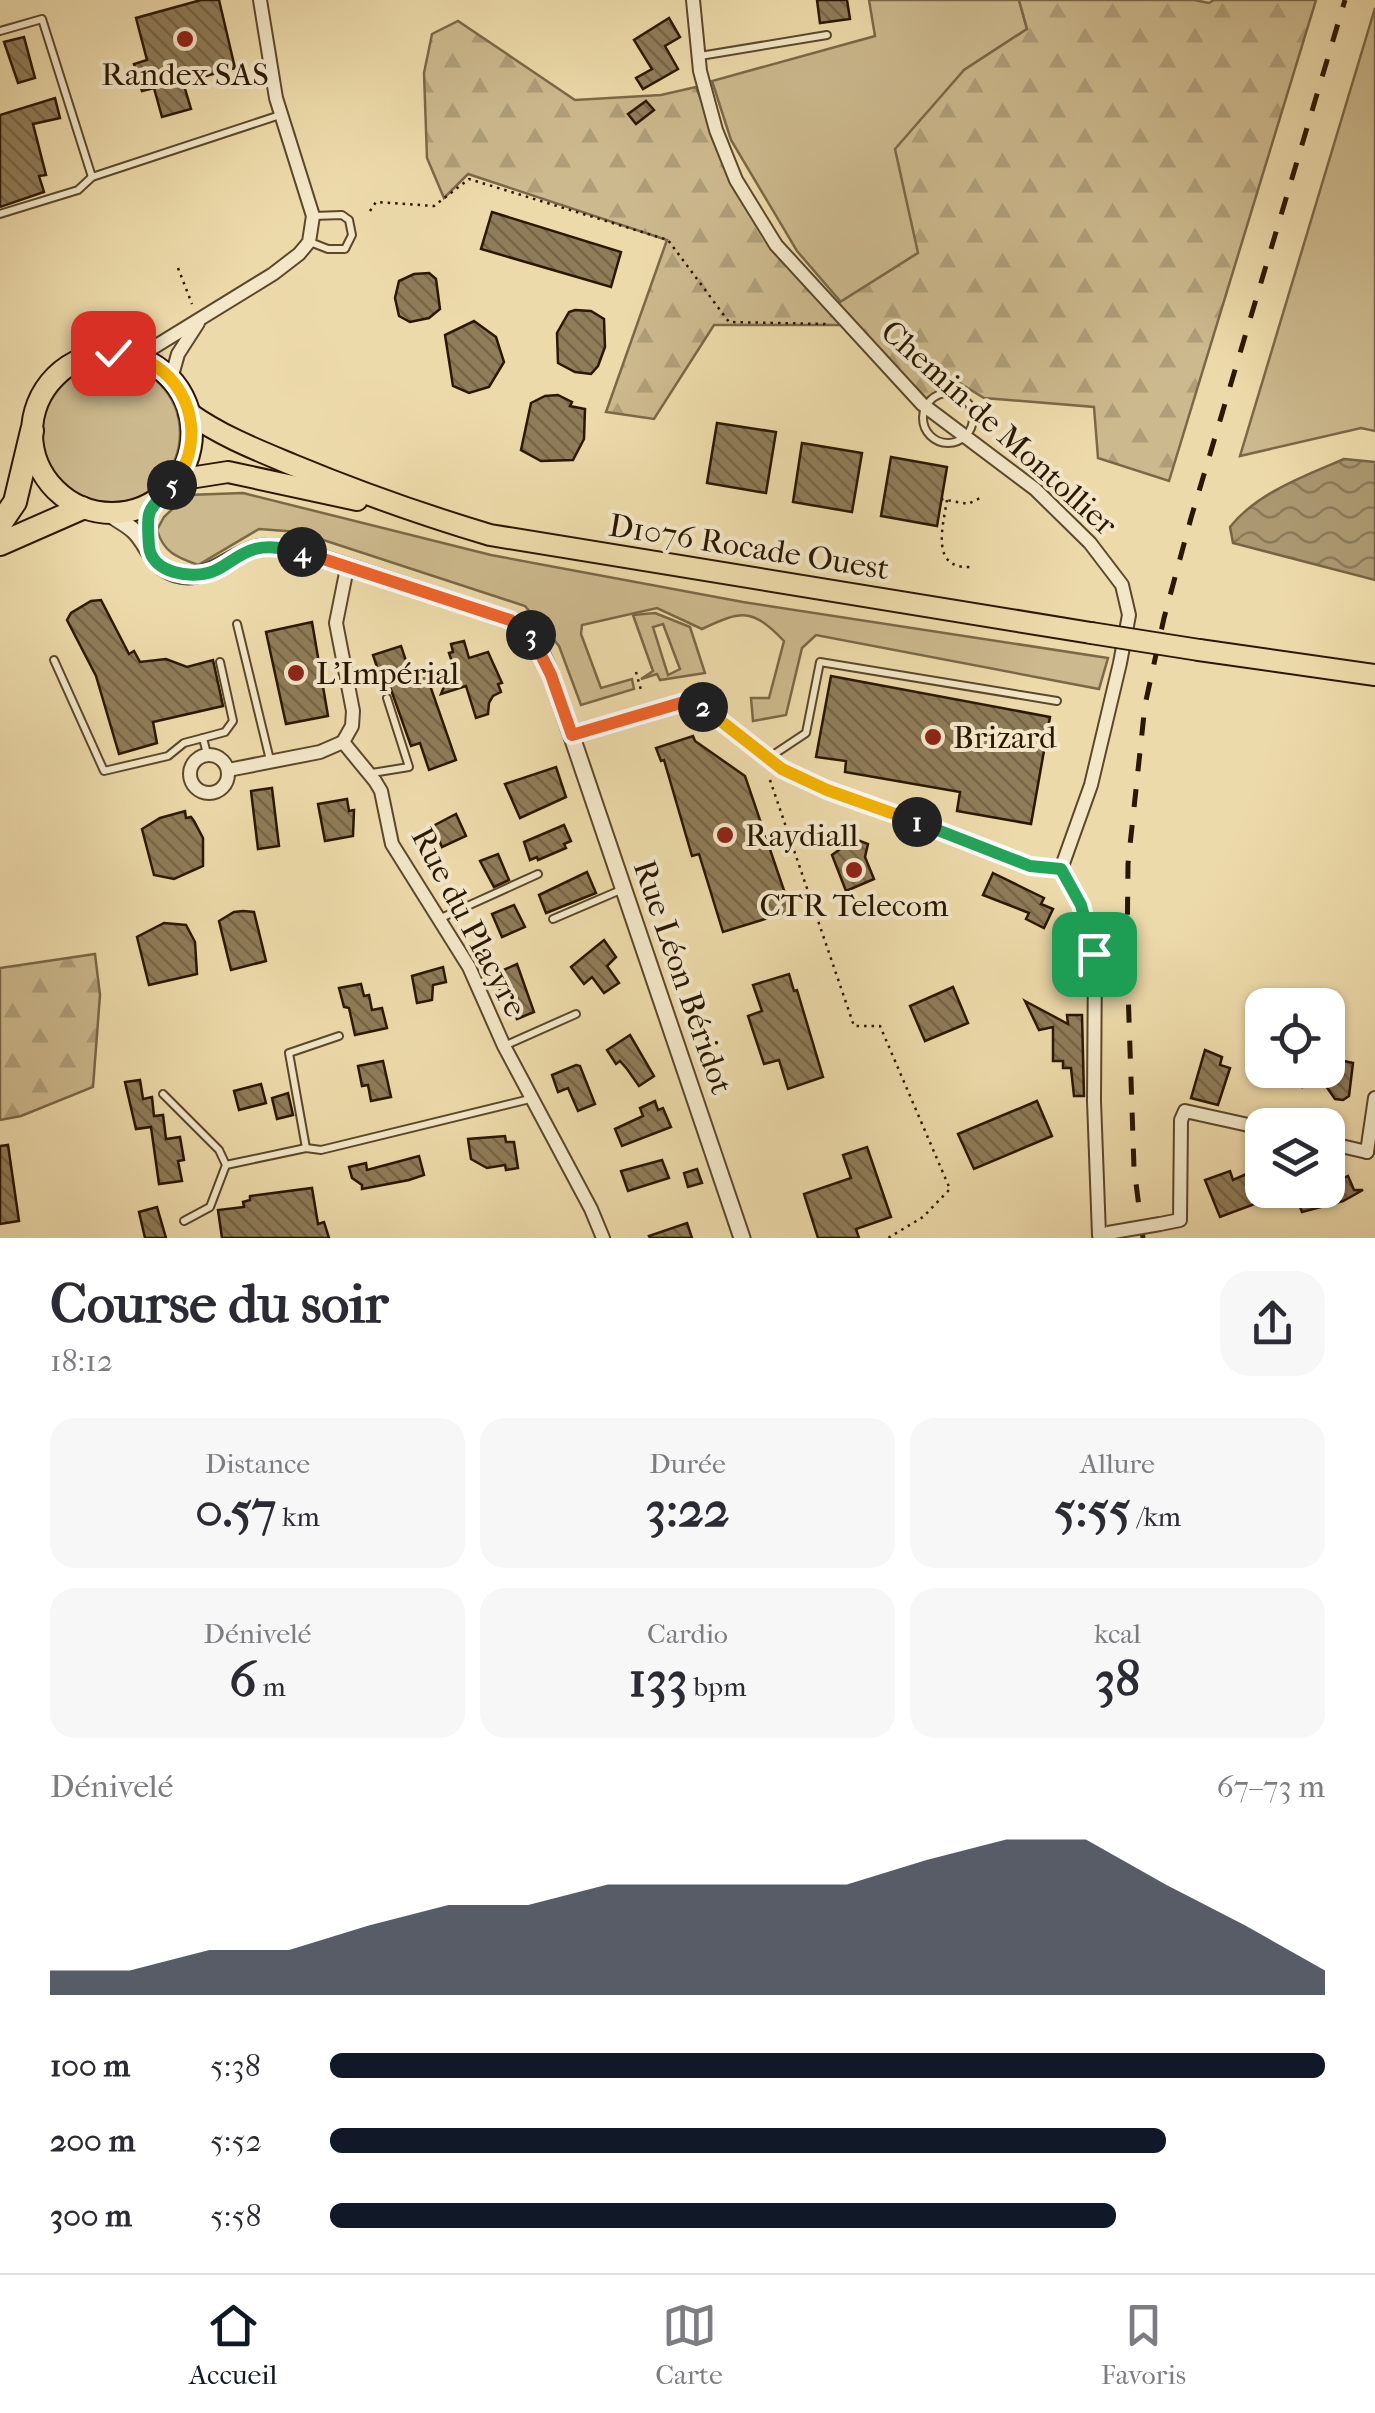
<!DOCTYPE html>
<html lang="fr">
<meta charset="utf-8">
<style>
body{margin:0;font-family:"IM FELL French Canon",serif;background:#f7f7f7;color:#2b2b33;height:100vh;display:flex;flex-direction:column;font-size:38px;white-space:nowrap}
*{box-sizing:border-box;margin:0}
p{font-size:32px;color:#7c7c81}
.icon{flex:none;width:55px;height:55px;fill:none;stroke:currentColor;stroke-width:2;stroke-linecap:round;stroke-linejoin:round}
.map{position:relative;height:1238px;overflow:hidden}
.drawer{display:flex;flex-direction:column;background:#fff;flex:1}
.drawer>*{flex:none}
.buttons{position:absolute;left:1245px;top:988px;display:grid;gap:20px}
.buttons a{display:grid;place-items:center;width:100px;height:100px;border-radius:20px;background:#fff;box-shadow:0 2px 8px #0004;font-size:50px}
.pin{position:absolute;display:grid;place-items:center;width:85px;height:85px;color:#fff;margin:-42px;border-radius:20px;box-shadow:0 5px 15px #0006}
.km{position:absolute;width:50px;height:50px;margin:-25px;border-radius:50%;background:#222;color:#fff;font-size:28px;line-height:50px;text-align:center}
.round{display:grid;place-items:center;flex:none;width:105px;height:105px;border-radius:30px;background:#f7f7f7}
.summary{display:flex;align-items:center;justify-content:space-between;height:170px;padding:0 50px}
h1{font-size:55px;font-weight:700;line-height:75px}
.stats{display:grid;grid-template-columns:repeat(3,1fr);gap:15px;height:170px;padding:10px 50px}
.stats div{display:grid;align-content:center;border-radius:25px;background:#f7f7f7;text-align:center}
.stats b{font-size:50px;font-weight:700}
.stats small{font-size:28px;font-weight:400}
.stats p{font-size:28px}
.chart{height:280px;padding:20px 50px}
.chart p{display:flex;justify-content:space-between}
.chart svg{width:100%;height:180px;margin-top:10px;fill:#111827;opacity:.7}
ul{padding:0 50px;list-style:none;font-size:32px}
li{display:grid;grid-template-columns:160px 120px 1fr;align-items:center;height:75px}
li i{height:25px;border-radius:12px;background:#111827}
.tab-bar{display:flex;justify-content:space-around;align-items:center;height:140px;border-top:2px solid #e1e1e2;background:#fff;font-size:28px;color:#7c7c81}
.tab-bar a{display:grid;justify-items:center;gap:5px}
.tab-bar .current{color:#111827}
.map>svg:first-child{display:block}
</style>
<div class="map">
<svg width="1375" height="1238" viewBox="0 0 1375 1238">
<defs>
<pattern id="forest-firs" width="22" height="20" patternUnits="userSpaceOnUse" patternTransform="scale(2.5)"><rect width="22" height="20" fill="#ccb98d"/><path d="M5 1l3.5 6h-7zM16 11l3.5 6h-7z" fill="#af9e78"/></pattern>
<pattern id="water-waves" width="16" height="10" patternUnits="userSpaceOnUse" patternTransform="scale(2.5)"><rect width="16" height="10" fill="#ab9870"/><path d="M0 5q4-4 8 0t8 0" fill="none" stroke="#8b7b5a"/></pattern>
<pattern id="building-back-hatch" width="6" height="6" patternUnits="userSpaceOnUse" patternTransform="scale(2.5)"><rect width="6" height="6" fill="#8f7c58"/><path d="M-1 5l2 2M0 0l6 6M5-1l2 2" fill="none" stroke="#756546"/></pattern>
</defs>
<rect width="100%" height="100%" fill="#eddaaa"/>
<filter id="stains"><feTurbulence type="fractalNoise" baseFrequency=".002" numOctaves="4"/><feColorMatrix values="0 0 0 0 .2 0 0 0 0 .09 0 0 0 0 .02 0 0 0 .5 -.17"/></filter>
<radialGradient id="worn" r=".72"><stop offset=".6" stop-color="#630" stop-opacity="0"/><stop offset="1" stop-color="#630" stop-opacity=".3"/></radialGradient>
<g fill="#ccb98d" stroke="#7b6846" stroke-width="2.5" fill-rule="evenodd">
<path d="M869 0H1019L1027 29 964 70 918 253 841 302 797 251 731 140 712 81 875 36Z"/>
<path d="M1375 8V431L1361 428 1240 456Z"/>
<circle cx="110" cy="433" r="70"/>
<path d="M243 493 491 555 743 602 1108 658 1099 689 816 635 802 648 786 715 753 721 751 698H769L784 641C752 608 742 610 702 629L657 608 582 625 581 634 601 688 632 679 634 689 581 705 559 646 525 606 299 532 259 529 198 565C177 557 164 553 157 530L164 517 187 495Z"/>
<path d="M655 613 690 627 705 673 660 680 657 674 641 679 653 671 633 615ZM663 624 680 669 668 675 653 627Z"/>
</g>
<g fill="url(#forest-firs)" stroke="#7b6846" stroke-width="2.5">
<path d="M1019 0H1194L1209 3 1214 0H1316L1169 481 1098 458 1094 407 984 398 953 379 922 404 848 325H714L654 419 606 412 667 240 468 174 444 198 427 158 424 73 432 34 458 21 575 100 661 95 696 87 739 195 832 307 918 253 895 149 964 70 1027 29Z"/>
<path d="M95 954 100 995 93 1087 21 1116 0 1120V968Z"/>
</g>
<path fill="url(#water-waves)" stroke="#776443" stroke-width="2.5" d="M1344 459 1375 462V580L1233 543 1230 527C1257 493 1304 476 1344 459Z"/>
<g fill="url(#building-back-hatch)" stroke="#2a1700" stroke-width="2.5">
<path d="M201 0H219L235 68 183 82 191 109 162 117 154 88 142 91 134 64 147 60 136 18Z"/>
<path d="M817 0H847L850 19 820 23Z"/>
<path d="M669 18 680 37 665 46 678 69 643 89 636 78 652 69 634 40Z"/>
<path d="M24 37 35 78 18 83 4 42Z"/>
<path d="M55 98 60 118 33 124 46 175 39 176 44 192 0 207V115Z"/>
<path d="M646 101 654 110 636 124 628 114Z"/>
<path d="M492 212 621 252 611 287 481 249Z"/>
<path d="M429 273 436 279 440 309 429 318 410 322 399 316 395 298 399 281 414 274Z"/>
<path d="M575 310 591 311 604 319 605 347 598 366 591 374 575 372 558 363 557 333 569 312Z"/>
<path d="M474 321 496 337 504 362 489 387 469 393 453 386 445 335Z"/>
<path d="M558 395 572 402 570 406 585 409 584 439 573 460 541 461 521 450 531 403 545 396Z"/>
<path d="M717 423 776 432 766 493 707 483Z"/>
<path d="M802 443 862 453 852 512 793 502Z"/>
<path d="M891 457 947 467 937 526 881 516Z"/>
<path d="M101 600 129 654 134 651 140 662 166 659 187 667 213 660 223 706 153 722 157 743 119 754 96 676 67 620 71 613 91 601Z"/>
<path d="M312 622 328 716 286 724 266 632Z"/>
<path d="M464 641 469 658 488 652 502 683 498 684 501 692 493 696 489 703 488 714 476 718 466 686 441 694 453 665 449 653 453 652 451 644Z"/>
<path d="M401 646 410 673 424 668 456 760 429 770 420 743 411 746 389 684 383 685 373 655Z"/>
<path d="M831 676 1050 717 1031 824 957 811 960 792 845 772 846 761 816 757Z"/>
<path d="M693 736 695 741 745 776 791 911 723 932 699 854 692 856 664 760 661 761 656 748Z"/>
<path d="M556 767 566 797 520 818 505 784Z"/>
<path d="M272 788 279 846 258 849 251 791Z"/>
<path d="M347 799 349 811 354 810 353 836 325 841 318 804Z"/>
<path d="M185 811 186 818 191 817 194 821 203 838V866L174 879 154 875 142 829 160 818Z"/>
<path d="M456 814 466 836 442 847 433 826Z"/>
<path d="M564 825 571 841 564 844 566 848 538 860 537 857 530 860 524 842Z"/>
<path d="M847 836 868 844 865 857 874 879 846 891 832 855 843 847Z"/>
<path d="M498 854 509 880 494 887 480 861Z"/>
<path d="M587 872 596 893 546 913 539 895Z"/>
<path d="M993 873 1044 898 1041 904 1053 909 1044 928 1026 919 1029 913 983 895Z"/>
<path d="M514 905 525 927 502 937 492 914Z"/>
<path d="M243 911 254 912 266 961 231 970 219 921 234 912Z"/>
<path d="M164 923 186 925 195 942 197 974 149 985 137 937Z"/>
<path d="M604 940 616 957 607 966 619 983 604 993 592 977 584 984 571 967Z"/>
<path d="M517 964 534 1012 517 1019 506 993 502 995 497 982 502 980 499 972Z"/>
<path d="M443 967 446 982 433 985 432 1000 417 1003 412 976Z"/>
<path d="M789 974 794 991 797 990 823 1077 788 1089 779 1060 764 1064 748 1016 762 1011 753 985Z"/>
<path d="M361 984 364 996 369 995 372 1010 382 1008 387 1028 355 1035 349 1008 344 1007 339 988Z"/>
<path d="M953 987 968 1023 925 1041 910 1006Z"/>
<path d="M1025 1001 1068 1024 1067 1015H1082L1084 1096H1074L1071 1068H1063V1061H1053V1027L1039 1030Z"/>
<path d="M630 1035 654 1076 639 1086 627 1069 620 1061 616 1064 607 1050Z"/>
<path d="M1205 1050 1222 1057 1220 1065 1230 1068 1218 1105 1191 1098Z"/>
<path d="M1335 1059 1353 1063 1349 1096 1343 1100 1335 1099 1319 1076 1332 1080Z"/>
<path d="M383 1061 391 1097 371 1101 368 1085 362 1086 358 1066Z"/>
<path d="M576 1065 580 1066 595 1104 578 1111 568 1088 558 1092 552 1075Z"/>
<path d="M1256 1070H1299L1307 1072 1302 1087 1255 1073Z"/>
<path d="M140 1080 143 1099 152 1097 154 1116 163 1115 166 1139 180 1137 184 1160 178 1161 182 1181 159 1184 151 1127 136 1129 125 1082Z"/>
<path d="M261 1084 266 1103 239 1110 234 1091Z"/>
<path d="M288 1093 293 1115 277 1119 272 1098Z"/>
<path d="M655 1101 658 1110 663 1108 671 1127 622 1146 615 1129 643 1116 640 1108Z"/>
<path d="M1037 1101 1052 1136 974 1169 958 1134Z"/>
<path d="M505 1136 506 1142H514L518 1168 506 1170 505 1165 487 1168 471 1159 468 1139Z"/>
<path d="M8 1145 19 1221 0 1224V1146Z"/>
<path d="M867 1147 891 1217 856 1229 859 1238H818L804 1194 851 1178 843 1155Z"/>
<path d="M419 1156 424 1175 409 1180 362 1189V1185L352 1178 349 1167 366 1163 367 1170Z"/>
<path d="M662 1160 669 1178 628 1191 621 1171Z"/>
<path d="M697 1169 702 1183 688 1187 684 1173Z"/>
<path d="M1230 1171 1233 1180 1251 1172V1192L1262 1187 1268 1199 1220 1217 1205 1180Z"/>
<path d="M1348 1176 1354 1190H1363L1343 1201 1302 1212 1295 1194 1304 1190H1328V1185Z"/>
<path d="M312 1188 318 1224 324 1222 329 1238H222L218 1210 244 1207 243 1202 250 1200V1196Z"/>
<path d="M157 1207 166 1238H145L139 1212Z"/>
<path d="M687 1223 692 1238H650L649 1236Z"/>
</g>
<g fill="none" stroke-linecap="round" stroke-linejoin="round">
<g stroke="#5b482a" stroke-width="10">
<g id="service">
<path d="M0 31 42 19 92 177 280 115"/>
<path d="M700 56 827 35"/>
<path d="M0 214 78 190 92 177"/>
<path d="M310 242 328 249H345L352 235 349 220 342 215 313 216"/>
<circle cx="948" cy="418" r="25"/>
<path d="M237 624 270 760"/>
<path d="M54 660 104 771 168 756 184 743 203 738 207 754"/>
<path d="M203 738 225 732 233 721 220 662"/>
<path d="M770 757 806 733 820 662 1057 701"/>
<path d="M372 773 409 767 387 698"/>
<path d="M441 918 538 874"/>
<path d="M553 919 623 889"/>
<path d="M504 1046 576 1014"/>
<path d="M163 1094 219 1150 226 1165 210 1207 184 1221"/>
<path d="M306 1148 289 1053 339 1036"/>
<path d="M226 1165 306 1148 321 1150 530 1099"/>
</g>
</g>
<g stroke="#5b482a" stroke-width="16">
<g id="minor">
<path d="M693 0 700 71 716 130 736 180 776 245 922 404 1035 489 1090 543 1122 585 1129 615 1120 663 1091 785 1061 869"/>
<path d="M138 357 273 274 299 254 309 242 313 216 276 98 260 0"/>
<path d="M171 379 178 354 198 323"/>
<path d="M347 568 336 623 353 711 352 726 343 742 375 781 381 791 392 844 469 967 504 1046 591 1209 603 1238"/>
<path d="M572 735 684 702 703 707 782 769 827 790 947 832 1030 866 1061 869"/>
<circle cx="209" cy="774" r="19"/>
<path d="M228 770 320 752 343 742"/>
<path d="M1061 869 1081 905 1095 954 1094 1101 1099 1235"/>
<path d="M1328 1143 1367 1152"/>
<path d="M1367 1152 1375 1098"/>
<path d="M1160 1224 1180 1220 1181 1120 1185 1111 1262 1128"/>
</g>
</g>
<g stroke="#5b482a" stroke-width="19">
<g id="tertiary">
<path d="M108 513C116 519 127 524 134 531 145 541 150 559 163 568 199 592 226 555 257 548 273 545 289 549 304 552L510 620 534 637 551 675 742 1238"/>
<path d="M149 549 147 520 151 504"/>
</g>
</g>
<g stroke="#2a1700" stroke-width="24">
<g id="primary">
<circle cx="112" cy="433" r="80"/>
<path d="M189 413C221 436 257 450 293 465 358 492 423 515 490 535L1091 633"/>
<path d="M177 480 228 472 357 500"/>
<path d="M1199 650 1375 675"/>
</g>
</g>
<g stroke="#2a1700" stroke-width="26">
<g id="motorway">
<path d="M0 524 15 502 32 431"/>
<path d="M0 544 82 508"/>
</g>
</g>
<g stroke="#2a1700" stroke-width="2.5" stroke-dasharray="2.5 5" stroke-linecap="butt">
<path d="M370 211 376 202 434 206 469 179 668 240 729 322 826 324"/>
<path d="M178 268 192 304"/>
<path d="M941 499 968 504 980 498"/>
<path d="M947 500C943 526 930 569 970 567"/>
<path d="M636 672 641 690"/>
<path d="M770 780 854 1026H880L950 1189 923 1217 888 1238"/>
</g>
<use href="#service" stroke="#f3e7c8" stroke-width="6"/>
<use href="#minor" stroke="#f3e7c8" stroke-width="12"/>
<use href="#tertiary" stroke="#f3e7c8" stroke-width="15"/>
<use href="#primary" stroke="#eddaaa" stroke-width="20"/>
<use href="#motorway" stroke="#eddaaa" stroke-width="22"/>
<path stroke="#2a1700" stroke-width="5" stroke-dasharray="18 18" stroke-linecap="butt" d="M1143 1238 1134 1168 1127 960 1128 864 1145 705 1164 618 1191 518 1345 0"/>
<g stroke="#5b482a" stroke-width="16" stroke-linecap="butt">
<path id="minor-bridge" d="M1108 1233 1160 1224"/>
</g>
<g stroke="#2a1700" stroke-width="24" stroke-linecap="butt">
<path id="primary-bridge" d="M1091 633 1199 650"/>
</g>
<use href="#minor-bridge" stroke="#f3e7c8" stroke-width="12"/>
<use href="#primary-bridge" stroke="#eddaaa" stroke-width="20"/>
</g>
<g fill="none" stroke-linecap="round" stroke-linejoin="round">
<g stroke="#fff" stroke-width="20">
<path id="split-1" d="M917 822 1030 866 1061 869 1081 905 1094 954"/>
</g>
<g stroke="#fff" stroke-width="20">
<path id="split-2" d="M703 707 782 769 827 790 917 822"/>
</g>
<g stroke="#fff" stroke-width="20">
<path id="split-3" d="M531 635 551 675 572 735 684 702 703 707"/>
</g>
<g stroke="#fff" stroke-width="20">
<path id="split-4" d="M302 552 510 620 531 635"/>
</g>
<g stroke="#fff" stroke-width="20">
<path id="split-5" d="M172 485C148 512 146 506 149 546 151 573 192 580 214 571 228 565 239 553 255 549 271 545 287 549 302 552"/>
</g>
<g stroke="#fff" stroke-width="20">
<path id="split-6" d="M113 353C129 356 144 358 157 367 196 394 203 450 172 485"/>
</g>
<use href="#split-1" stroke="#22a559" stroke-width="12"/>
<use href="#split-2" stroke="#f5b400" stroke-width="12"/>
<use href="#split-3" stroke="#f0652b" stroke-width="12"/>
<use href="#split-4" stroke="#f0652b" stroke-width="12"/>
<use href="#split-5" stroke="#22a559" stroke-width="12"/>
<use href="#split-6" stroke="#f5b400" stroke-width="12"/>
</g>
<g fill="#8f2418" stroke="#f3e7c8" stroke-width="4">
<circle cx="185" cy="39" r="10"/>
<circle cx="296" cy="673" r="10"/>
<circle cx="933" cy="737" r="10"/>
<circle cx="725" cy="835" r="10"/>
<circle cx="854" cy="870" r="10"/>
</g>
<g text-anchor="middle" dominant-baseline="central" stroke-width="8" stroke-linejoin="round" paint-order="stroke">
<g font-size="32" fill="#2a1700" stroke="#f3e7c8" text-anchor="start">
<text x="185" y="74" text-anchor="middle">Randex SAS</text>
<text x="316" y="673">L'Impérial</text>
<text x="953" y="737">Brizard</text>
<text x="745" y="835">Raydiall</text>
<text x="854" y="905" text-anchor="middle">CTR Telecom</text>
</g>
<g font-size="32" fill="#2a1700" stroke="#f3e7c8">
<text transform="translate(999 428) rotate(42)">Chemin de Montollier</text>
<text transform="translate(749 547) rotate(9)">D1076 Rocade Ouest</text>
<text transform="translate(469 922) rotate(62)">Rue du Placyre</text>
<text transform="translate(683 977) rotate(71)">Rue Léon Béridot</text>
</g>
</g>
<rect width="100%" height="100%" filter="url(#stains)"/>
<rect width="100%" height="100%" fill="url(#worn)"/>
</svg>
<div class="buttons">
<a><svg class="icon" aria-label="locate" viewBox="0 0 24 24"><circle cx="12" cy="12" r="6"/><path d="M12 2v4M12 18v4M2 12h4M18 12h4"/></svg></a>
<a><svg class="icon" aria-label="layers" viewBox="0 0 24 24"><path d="M12 4l9 5-9 5-9-5zM3 14l9 5 9-5"/></svg></a>
</div>
<div class="pin" style="left:1094px;top:954px;background:#1e9e55"><svg class="icon" aria-label="arrive" viewBox="0 0 24 24"><path d="M6 21V4h12l-3 4 3 4H6"/></svg></div>
<div class="pin" style="left:113px;top:353px;background:#d93025"><svg class="icon" aria-label="check" viewBox="0 0 24 24"><path d="M5 12l5 5 9-10"/></svg></div>
<b class="km" style="left:917px;top:822px">1</b>
<b class="km" style="left:703px;top:707px">2</b>
<b class="km" style="left:531px;top:635px">3</b>
<b class="km" style="left:302px;top:552px">4</b>
<b class="km" style="left:172px;top:485px">5</b>
</div>
<section class="drawer">
<div class="summary"><div><h1>Course du soir</h1><p>18:12</p></div><a class="round"><svg class="icon" aria-label="share" viewBox="0 0 24 24"><path d="M12 15V3M7 8l5-5 5 5M5 13v7h14v-7"/></svg></a></div>
<div class="stats">
<div><p>Distance</p><b>0.57<small> km</small></b></div>
<div><p>Durée</p><b>3:22</b></div>
<div><p>Allure</p><b>5:55<small> /km</small></b></div>
</div>
<div class="stats">
<div><p>Dénivelé</p><b>6<small> m</small></b></div>
<div><p>Cardio</p><b>133<small> bpm</small></b></div>
<div><p>kcal</p><b>38</b></div>
</div>
<div class="chart"><p><span>Dénivelé</span>67–73 m</p>
<svg viewBox="0 0 160 44" preserveAspectRatio="none"><path d="M0 44V38L10 38L20 33L30 33L40 27L50 22L60 22L70 17L80 17L90 17L100 17L110 11L120 6L130 6L140 17L150 27L160 38V44z"/></svg>
</div>
<ul>
<li><b>100 m</b>5:38<i style="width:100%"></i></li>
<li><b>200 m</b>5:52<i style="width:84%"></i></li>
<li><b>300 m</b>5:58<i style="width:79%"></i></li>
</ul>
</section>
<nav class="tab-bar">
<a class="current"><svg class="icon" aria-label="home" viewBox="0 0 24 24"><path d="M3 11l9-7 9 7M6 9v11h12V9"/></svg>Accueil</a>
<a><svg class="icon" aria-label="map" viewBox="0 0 24 24"><path d="M3 6l6-2 6 2 6-2v14l-6 2-6-2-6 2zM9 4v14M15 6v14"/></svg>Carte</a>
<a><svg class="icon" aria-label="saved" viewBox="0 0 24 24"><path d="M7 4h10v16l-5-4-5 4z"/></svg>Favoris</a>
</nav>
